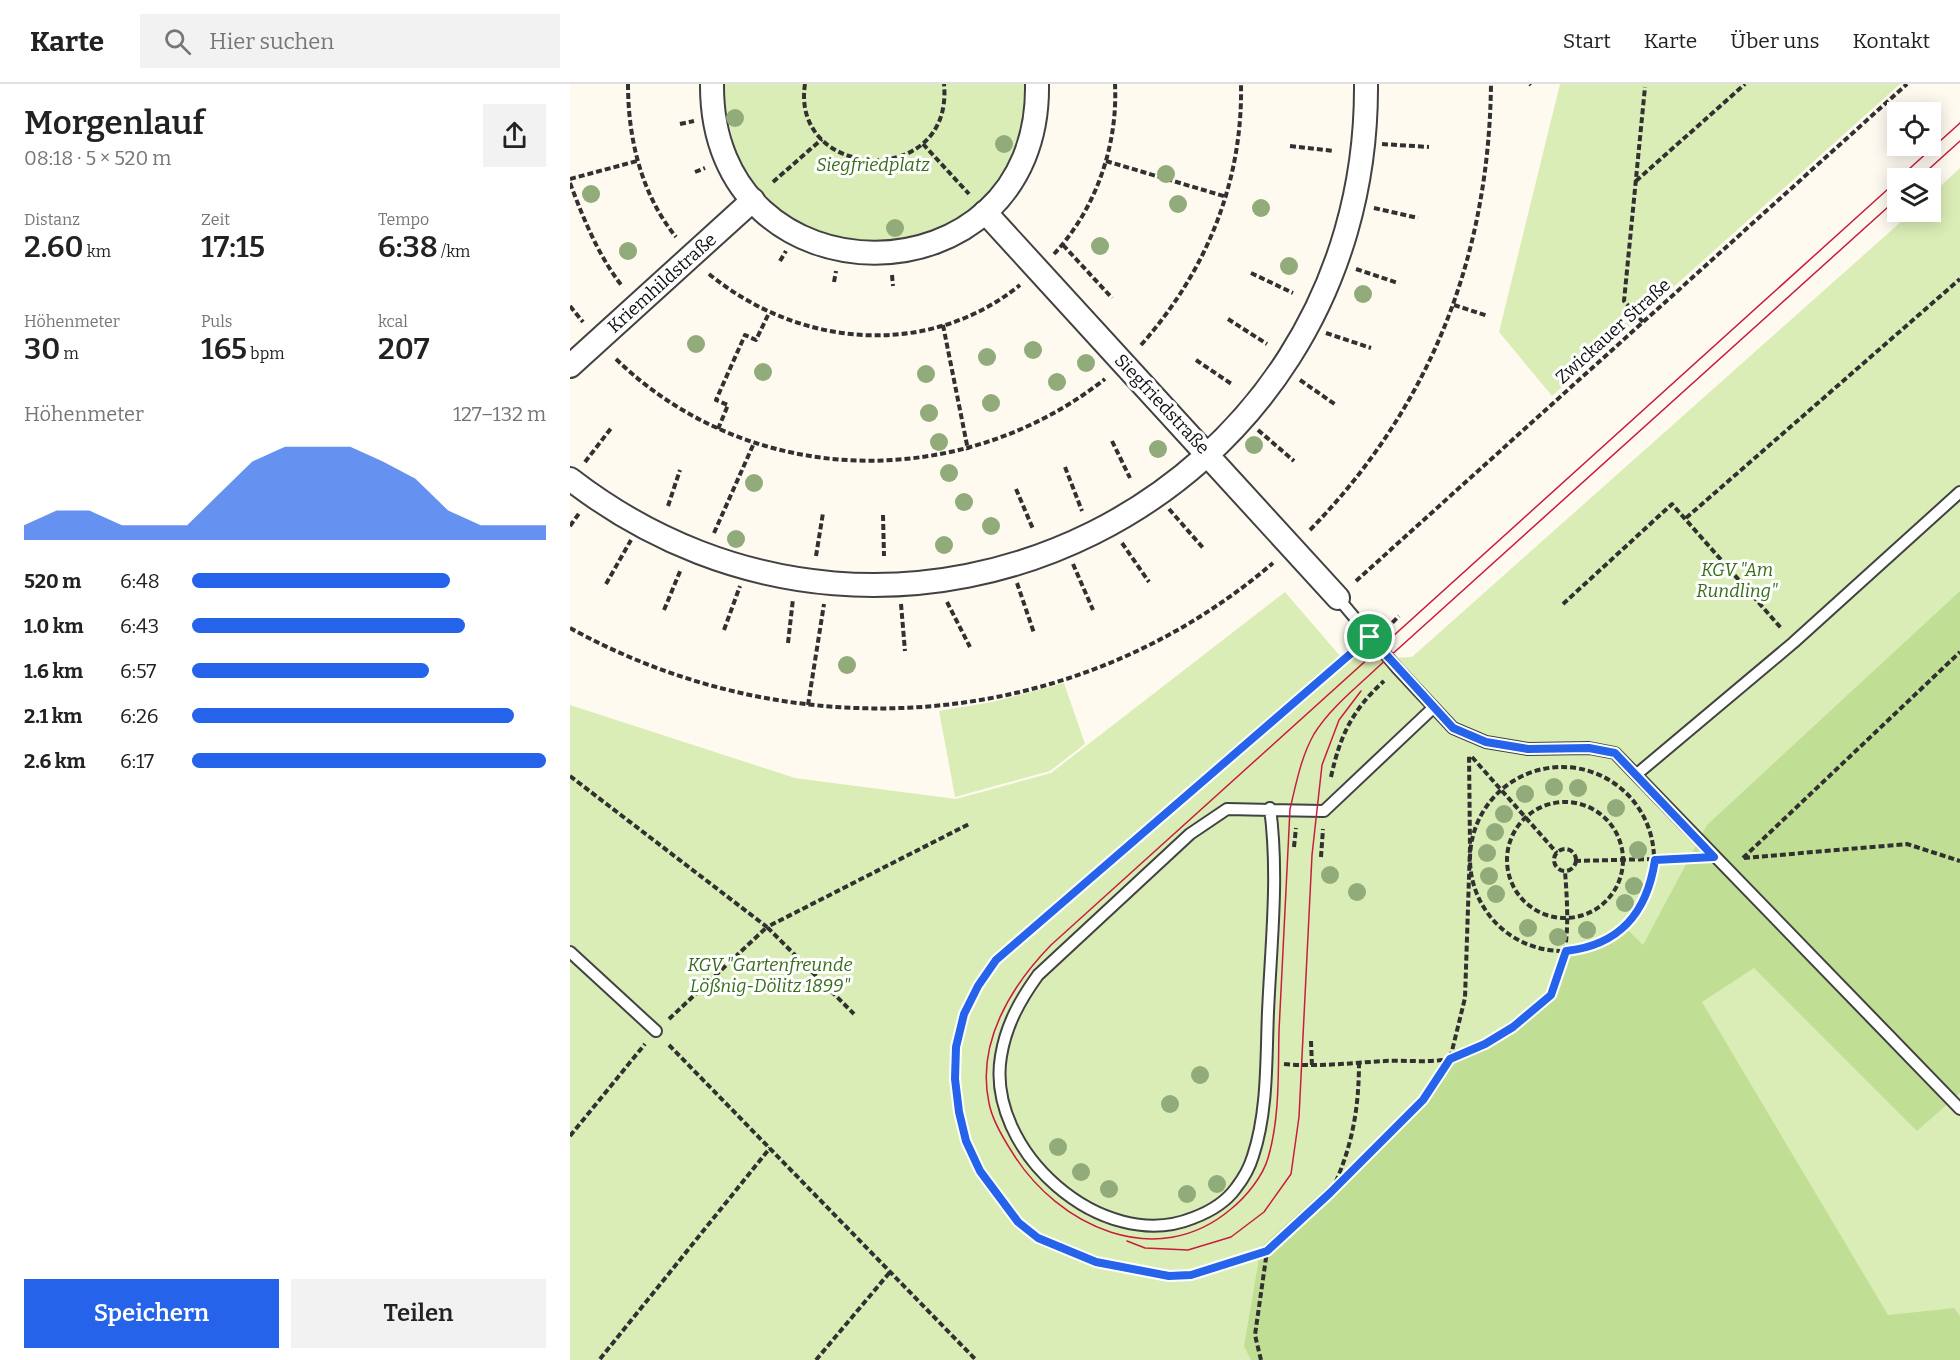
<!DOCTYPE html>
<html lang="de">
<meta charset="utf-8">
<style>
body{margin:0;font-family:Bitter,serif;background:#f2f2f2;color:#222;height:100vh;display:flex;flex-direction:column;font-size:22px;white-space:nowrap}
*{box-sizing:border-box;margin:0}
p{font-size:20px;color:#767676}
.icon{flex:none;width:33px;height:33px;fill:none;stroke:currentColor;stroke-width:2;stroke-linecap:round;stroke-linejoin:round}
.map{position:relative;flex:1;overflow:hidden}
.sheet{display:flex;flex-direction:column;background:#fff;width:570px}
.sheet>*{flex:none}
.buttons{position:absolute;left:1317px;top:18px;display:grid;gap:12px}
.buttons a{display:grid;place-items:center;width:54px;height:54px;border-radius:0px;background:#fff;box-shadow:0 3px 15px #0003;font-size:30px}
.pin{position:absolute;display:grid;place-items:center;width:51px;height:51px;color:#fff;margin:-26px;border:3px solid #fff;border-radius:50%;box-shadow:0 2px 6px #0007}
.round{display:grid;place-items:center;flex:none;width:63px;height:63px;border-radius:0px;background:#f2f2f2}
.overview{display:flex;align-items:center;justify-content:space-between;height:102px;padding:0 24px}
h1{font-size:33px;font-weight:600;line-height:45px}
.stats{display:grid;grid-template-columns:repeat(3,1fr);gap:9px;height:102px;padding:6px 24px}
.stats div{display:grid;align-content:center}
.stats b{font-size:30px;font-weight:600}
.stats small{font-size:16px;font-weight:400}
.stats p{font-size:16px}
.chart{height:168px;padding:12px 24px}
.chart p{display:flex;justify-content:space-between}
.chart svg{width:100%;height:108px;margin-top:6px;fill:#2563eb;opacity:.7}
.cta{display:flex;gap:12px;margin-top:auto;padding:12px 24px}
.cta a{flex:1;height:69px;border-radius:0px;background:#2563eb;color:#fff;font-size:24px;font-weight:600;line-height:69px;text-align:center}
.cta a+a{background:#f2f2f2;color:#222}
ul{padding:0 24px;list-style:none;font-size:20px}
li{display:grid;grid-template-columns:96px 72px 1fr;align-items:center;height:45px}
li i{height:15px;border-radius:8px;background:#2563eb}
header{display:flex;align-items:center;gap:36px;box-sizing:border-box;height:84px;padding:0 30px;background:#fff;border-bottom:2px solid #e0e0e0}
header strong{font-size:28px}
nav{display:flex;gap:33px;margin-inline-start:auto;font-size:21px}
.search{width:420px;height:54px;background:#f2f2f2;display:flex;align-items:center;gap:15px;box-sizing:border-box;padding:0 21px;border-radius:0px;color:#767676;font-size:22px}
main{display:flex;flex:1;min-height:0}
.map>svg:first-child{display:block}
</style>
<header>
<strong>Karte</strong>
<div class="search"><svg class="icon" aria-label="search" viewBox="0 0 24 24"><circle cx="10" cy="10" r="6"/><path d="M15 15l6 6"/></svg>Hier suchen</div>
<nav><a>Start</a><a>Karte</a><a>Über uns</a><a>Kontakt</a></nav>
</header>
<main>
<section class="sheet">
<div class="overview"><div><h1>Morgenlauf</h1><p>08:18 · 5 × 520 m</p></div><a class="round"><svg class="icon" aria-label="share" viewBox="0 0 24 24"><path d="M12 15V3M7 8l5-5 5 5M5 13v7h14v-7"/></svg></a></div>
<div class="stats">
<div><p>Distanz</p><b>2.60<small> km</small></b></div>
<div><p>Zeit</p><b>17:15</b></div>
<div><p>Tempo</p><b>6:38<small> /km</small></b></div>
</div>
<div class="stats">
<div><p>Höhenmeter</p><b>30<small> m</small></b></div>
<div><p>Puls</p><b>165<small> bpm</small></b></div>
<div><p>kcal</p><b>207</b></div>
</div>
<div class="chart"><p><span>Höhenmeter</span>127–132 m</p>
<svg viewBox="0 0 160 44" preserveAspectRatio="none"><path d="M0 44V38L10 32L20 32L30 38L40 38L50 38L60 25L70 12L80 6L90 6L100 6L110 12L120 19L130 32L140 38L150 38L160 38V44z"/></svg>
</div>
<ul>
<li><b>520 m</b>6:48<i style="width:73%"></i></li>
<li><b>1.0 km</b>6:43<i style="width:77%"></i></li>
<li><b>1.6 km</b>6:57<i style="width:67%"></i></li>
<li><b>2.1 km</b>6:26<i style="width:91%"></i></li>
<li><b>2.6 km</b>6:17<i style="width:100%"></i></li>
</ul>
<div class="cta"><a>Speichern</a><a>Teilen</a></div>
</section>
<div class="map">
<svg width="1390" height="1276" viewBox="0 0 1390 1276">
<rect width="100%" height="100%" fill="#fffaf0"/>
<g fill="#dbedb6">
<path d="M151 0H456V18L448 59 439 78 415 113 400 127 365 149 325 160 263 156 208 128 168 80Z"/>
<path d="M990 0H1330L982 312 929 248Z"/>
<path d="M1390 84V1276H0V621L225 694 386 715 481 689 715 508 771 573 798 550 819 574 842 573 1342 128H1360L1361 111Z"/>
<path d="M494 599 515 660 480 687 385 713 369 627 422 618Z"/>
</g>
<path fill="#c1df94" d="M1390 507V1009L1347 1047 1184 884 1132 918 1318 1231 1384 1224 1390 1232V1276H681L674 1262 691 1163 853 1016 880 975 915 960 943 943 981 911 996 868 1027 861 1055 843 1073 861 1137 741Z"/>
<g fill="none" stroke-linecap="round" stroke-linejoin="round">
<g stroke="#424242" stroke-width="14">
<g id="lane">
<path d="M768 514 827 584 883 644 916 658 958 665 1019 664 1045 669 1390 1025"/>
<path d="M1067 690 1223 559 1390 408"/>
<path d="M700 724C709 791 701 860 698 928 696 974 698 1027 683 1072 680 1082 673 1095 666 1104 656 1118 639 1128 623 1134 532 1171 415 1066 431 972 436 941 450 916 468 891L620 750 657 725 754 727 863 624"/>
<path d="M0 868 86 947"/>
</g>
</g>
<g stroke="#424242" stroke-width="26">
<g id="street">
<path d="M142 0C140 226 471 224 467 0"/>
<path d="M415 128 768 514"/>
<path d="M0 282 183 116"/>
<path d="M0 395C330 650 799 416 796 0"/>
</g>
</g>
<g stroke="#313131" stroke-width="4" stroke-dasharray="6 3" stroke-linecap="butt">
<path d="M58 0C58 54 71 110 106 153"/>
<path d="M235 0C220 97 384 106 374 0"/>
<path d="M960 0 961 1"/>
<path d="M110 40 124 37"/>
<path d="M353 60 399 110"/>
<path d="M812 60 859 63"/>
<path d="M720 62 764 67"/>
<path d="M536 77 657 113"/>
<path d="M125 88 135 84"/>
<path d="M0 95 67 77"/>
<path d="M1066 97 1175 0"/>
<path d="M203 98 252 55"/>
<path d="M0 99C14 136 28 171 52 202"/>
<path d="M804 124 848 134"/>
<path d="M493 161 542 214"/>
<path d="M484 170C526 125 548 61 545 0"/>
<path d="M210 177 216 167"/>
<path d="M786 185 828 199"/>
<path d="M681 189 723 209"/>
<path d="M139 190C228 263 357 276 450 201"/>
<path d="M322 191 323 202"/>
<path d="M264 198 266 187"/>
<path d="M884 221 918 232"/>
<path d="M0 222 13 238"/>
<path d="M658 235 697 260"/>
<path d="M1073 238 1054 217 1075 3"/>
<path d="M373 241 398 366"/>
<path d="M756 249 801 264"/>
<path d="M571 261C636 188 673 98 671 0"/>
<path d="M46 275C180 405 390 409 535 295"/>
<path d="M626 276 663 301"/>
<path d="M730 296 766 321"/>
<path d="M148 345 158 321 146 316 175 251 186 256 199 229"/>
<path d="M688 346 724 377"/>
<path d="M542 357 560 394"/>
<path d="M15 378 42 343"/>
<path d="M495 383 512 427"/>
<path d="M446 405 463 445"/>
<path d="M98 422 110 386"/>
<path d="M599 425 634 465"/>
<path d="M313 431 314 472"/>
<path d="M1116 434 1390 195"/>
<path d="M0 442 10 428"/>
<path d="M740 446C861 322 919 172 921 0"/>
<path d="M144 449 184 359"/>
<path d="M552 459 579 498"/>
<path d="M246 472 253 429"/>
<path d="M503 480 523 526"/>
<path d="M786 497 1337 0"/>
<path d="M447 499 464 549"/>
<path d="M36 500 61 456"/>
<path d="M377 518 400 563"/>
<path d="M331 520 335 567"/>
<path d="M993 520 1102 420 1211 544"/>
<path d="M94 526 111 485"/>
<path d="M0 544C227 669 504 649 703 479"/>
<path d="M816 545 829 532"/>
<path d="M154 546 170 502"/>
<path d="M218 559 223 515"/>
<path d="M238 621 254 520"/>
<path d="M902 673 987 769"/>
<circle cx="992" cy="775" r="92"/>
<path d="M0 692 197 843 399 740"/>
<path d="M761 693C770 652 782 626 814 597"/>
<circle cx="995" cy="776" r="58"/>
<path d="M724 763 726 744"/>
<circle cx="995" cy="776" r="11"/>
<path d="M751 773 753 745"/>
<path d="M1173 774 1390 568"/>
<path d="M1174 774 1337 760 1390 777"/>
<path d="M1005 777 1122 774"/>
<path d="M99 935 197 843 284 930"/>
<path d="M741 957 742 982"/>
<path d="M99 961 406 1276"/>
<path d="M714 980C748 983 781 979 815 977 835 976 859 979 879 975 902 970 972 929 982 909 1001 870 998 828 995 787"/>
<path d="M0 1052 75 960"/>
<path d="M762 1106C782 1064 789 1025 789 978"/>
<path d="M697 1167C667 1177 633 1192 601 1192 564 1190 497 1174 467 1153 400 1107 367 1007 394 930 401 910 414 893 426 876L788 564"/>
<path d="M30 1275 200 1064"/>
<path d="M246 1276 320 1188"/>
<path d="M691 1276 685 1251 697 1167 760 1109 853 1016 880 975 895 914 900 763 899 670"/>
</g>
<use href="#lane" stroke="#fff" stroke-width="10"/>
<use href="#street" stroke="#fff" stroke-width="22"/>
<g stroke="#c91c3e" stroke-width="1.5">
<path d="M1329 94 1390 39"/>
<path d="M1349 94 1390 57"/>
<path d="M1328 96 481 861C441 902 406 959 419 1019 422 1036 433 1054 442 1068 488 1143 587 1188 661 1125 676 1113 693 1092 698 1074 710 1034 708 988 709 947 713 873 716 799 720 725 726 700 731 673 744 650 760 624 786 604 808 583L1328 114"/>
<path d="M557 1157 575 1164 618 1166 661 1153 694 1128 721 1090 729 1033 742 771 752 681 769 636 791 607"/>
</g>
</g>
<g fill="#91ac7a">
<circle cx="165" cy="34" r="9"/>
<circle cx="434" cy="60" r="9"/>
<circle cx="596" cy="90" r="9"/>
<circle cx="21" cy="110" r="9"/>
<circle cx="608" cy="120" r="9"/>
<circle cx="691" cy="124" r="9"/>
<circle cx="325" cy="144" r="9"/>
<circle cx="530" cy="162" r="9"/>
<circle cx="58" cy="167" r="9"/>
<circle cx="719" cy="182" r="9"/>
<circle cx="793" cy="210" r="9"/>
<circle cx="126" cy="260" r="9"/>
<circle cx="463" cy="266" r="9"/>
<circle cx="417" cy="273" r="9"/>
<circle cx="516" cy="279" r="9"/>
<circle cx="193" cy="288" r="9"/>
<circle cx="356" cy="290" r="9"/>
<circle cx="487" cy="298" r="9"/>
<circle cx="421" cy="319" r="9"/>
<circle cx="359" cy="329" r="9"/>
<circle cx="369" cy="358" r="9"/>
<circle cx="684" cy="361" r="9"/>
<circle cx="588" cy="365" r="9"/>
<circle cx="379" cy="389" r="9"/>
<circle cx="184" cy="399" r="9"/>
<circle cx="394" cy="418" r="9"/>
<circle cx="421" cy="442" r="9"/>
<circle cx="166" cy="455" r="9"/>
<circle cx="374" cy="461" r="9"/>
<circle cx="277" cy="581" r="9"/>
<circle cx="984" cy="703" r="9"/>
<circle cx="1008" cy="704" r="9"/>
<circle cx="955" cy="710" r="9"/>
<circle cx="1046" cy="724" r="9"/>
<circle cx="934" cy="730" r="9"/>
<circle cx="925" cy="748" r="9"/>
<circle cx="1068" cy="766" r="9"/>
<circle cx="917" cy="769" r="9"/>
<circle cx="760" cy="791" r="9"/>
<circle cx="919" cy="792" r="9"/>
<circle cx="1064" cy="802" r="9"/>
<circle cx="787" cy="808" r="9"/>
<circle cx="926" cy="810" r="9"/>
<circle cx="1055" cy="819" r="9"/>
<circle cx="958" cy="844" r="9"/>
<circle cx="1017" cy="846" r="9"/>
<circle cx="988" cy="853" r="9"/>
<circle cx="630" cy="991" r="9"/>
<circle cx="600" cy="1020" r="9"/>
<circle cx="488" cy="1063" r="9"/>
<circle cx="511" cy="1088" r="9"/>
<circle cx="647" cy="1100" r="9"/>
<circle cx="539" cy="1105" r="9"/>
<circle cx="617" cy="1110" r="9"/>
</g>
<g fill="none" stroke-linecap="round" stroke-linejoin="round">
<g stroke="#fff" stroke-width="12">
<path id="route" d="M800 553 883 644 916 658 958 665 1019 664 1045 669 1144 773 1085 776C1077 829 1050 861 996 867L981 911 943 943 915 960 880 975 853 1016 760 1109 697 1167 621 1191 599 1192 526 1178 468 1154 448 1138 410 1087 396 1057 389 1028 385 995 386 963 394 930 408 902 426 876Z"/>
</g>
<use href="#route" stroke="#2563eb" stroke-width="8"/>
</g>
<g text-anchor="middle" dominant-baseline="central" stroke-width="6" stroke-linejoin="round" paint-order="stroke">
<g font-size="18" font-style="italic" fill="#376c19" stroke="#fff">
<text x="303" y="81">Siegfriedplatz</text>
<text x="1167" y="486">KGV "Am<tspan x="1167" dy="21">Rundling"</tspan></text>
<text x="200" y="881">KGV "Gartenfreunde<tspan x="200" dy="21">Lößnig-Dölitz 1899"</tspan></text>
</g>
<g font-size="18" fill="#0f0f0f" stroke="#fff">
<text transform="translate(92 199) rotate(-42)">Kriemhildstraße</text>
<text transform="translate(1043 247) rotate(-42)">Zwickauer Straße</text>
<text transform="translate(592 320) rotate(47)">Siegfriedstraße</text>
</g>
</g>
</svg>
<div class="buttons">
<a><svg class="icon" aria-label="locate" viewBox="0 0 24 24"><circle cx="12" cy="12" r="6"/><path d="M12 2v4M12 18v4M2 12h4M18 12h4"/></svg></a>
<a><svg class="icon" aria-label="layers" viewBox="0 0 24 24"><path d="M12 4l9 5-9 5-9-5zM3 14l9 5 9-5"/></svg></a>
</div>
<div class="pin" style="left:800px;top:553px;background:#1e9e55"><svg class="icon" aria-label="arrive" viewBox="0 0 24 24"><path d="M6 21V4h12l-3 4 3 4H6"/></svg></div>
</div>
</main>
